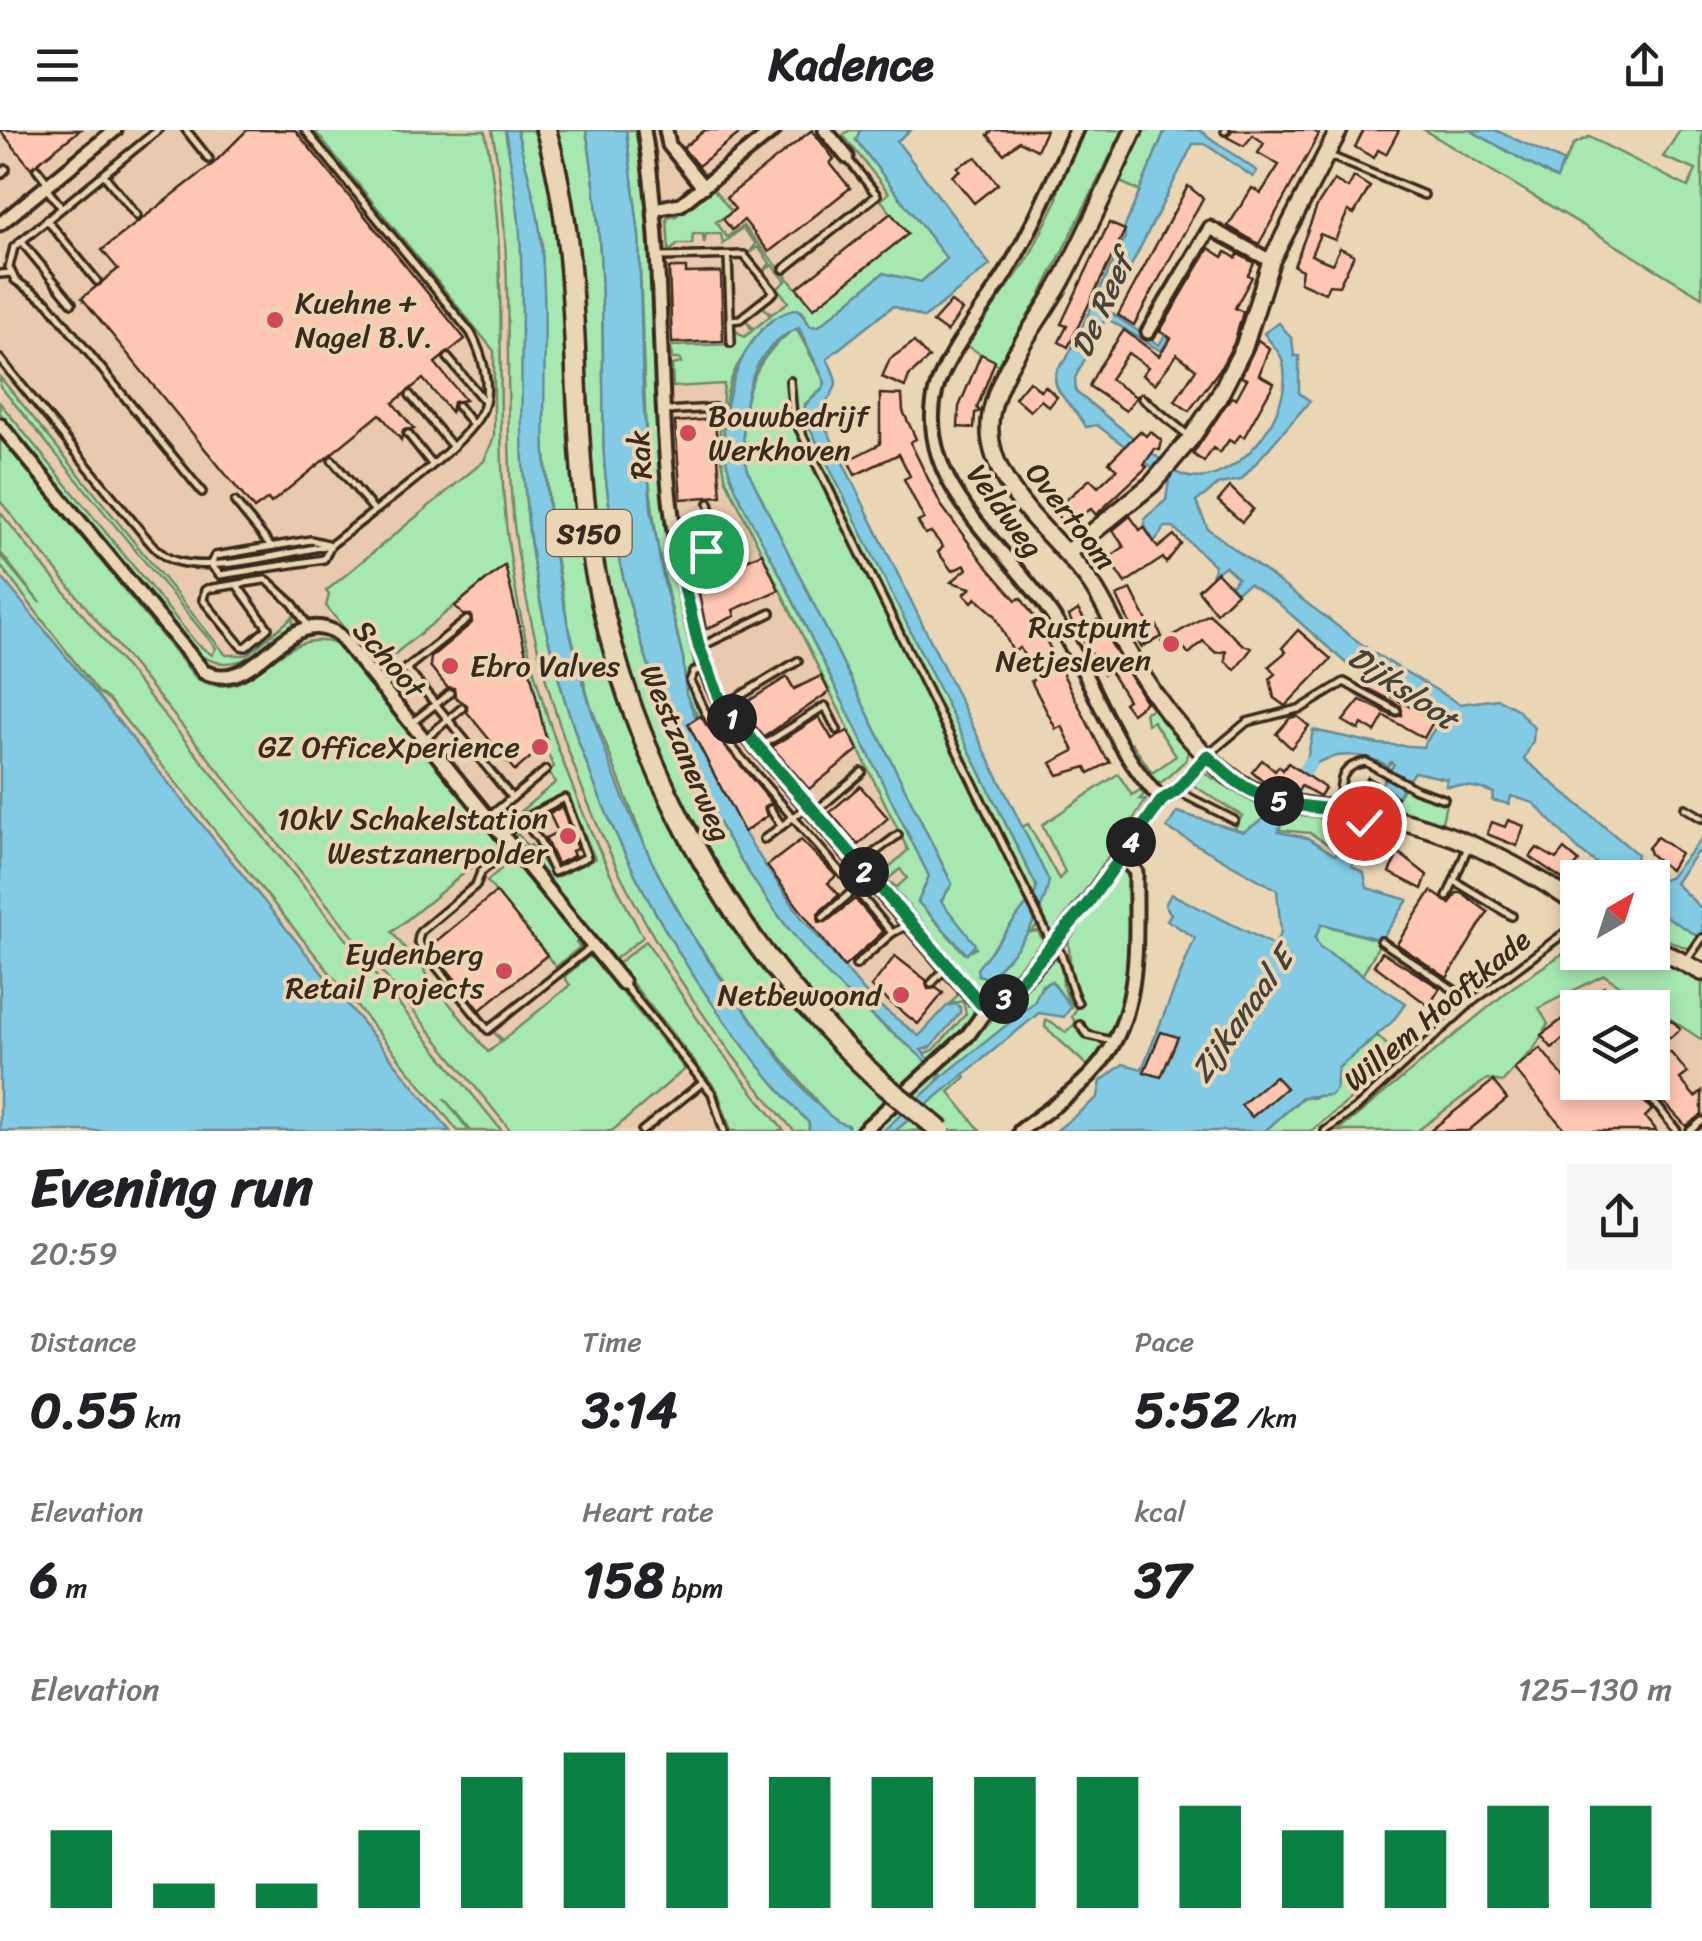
<!DOCTYPE html>
<meta charset="utf-8">
<style>
body{margin:0;font-family:Sriracha,sans-serif;background:#f6f6f6;color:#202124;height:100vh;display:flex;flex-direction:column;font-size:38px;white-space:nowrap}
*{box-sizing:border-box;margin:0}
p{font-size:32px;color:#757577}
.icon{flex:none;width:55px;height:55px;fill:none;stroke:currentColor;stroke-width:2;stroke-linecap:round;stroke-linejoin:round}
.map{position:relative;height:1001px;overflow:hidden}
.sheet{display:flex;flex-direction:column;background:#fff;flex:1}
.sheet>*{flex:none}
.needle{width:65px;rotate:39deg}
.buttons{position:absolute;left:1560px;top:730px;display:grid;gap:20px}
.buttons a{display:grid;place-items:center;width:110px;height:110px;border-radius:0px;background:#fff;box-shadow:0 5px 15px #0003;font-size:50px}
.pin{position:absolute;display:grid;place-items:center;width:85px;height:85px;color:#fff;margin:-42px;border:5px solid #fff;border-radius:50%;box-shadow:0 2px 10px #0007}
.km{position:absolute;width:50px;height:50px;margin:-25px;border-radius:50%;background:#222;color:#fff;font-size:28px;line-height:50px;text-align:center}
.round{display:grid;place-items:center;flex:none;width:105px;height:105px;border-radius:0px;background:#f6f6f6}
.summary{display:flex;align-items:center;justify-content:space-between;height:170px;padding:0 30px}
h1{font-size:55px;font-weight:800;line-height:75px}
.metrics{display:grid;grid-template-columns:repeat(3,1fr);gap:15px;height:170px;padding:10px 30px}
.metrics div{display:grid;align-content:center}
.metrics b{font-size:50px;font-weight:800}
.metrics small{font-size:28px;font-weight:400}
.metrics p{font-size:28px}
.chart{height:280px;padding:20px 30px}
.chart p{display:flex;justify-content:space-between}
.chart svg{width:100%;height:180px;margin-top:10px;stroke:#0b8043;stroke-width:6}
header{display:flex;justify-content:space-between;align-items:center;height:130px;padding:0 30px;background:#fff;font-size:45px;font-weight:800}
.map>svg:first-child{display:block}
</style>
<header><svg class="icon" aria-label="menu" viewBox="0 0 24 24"><path d="M4 6h16M4 12h16M4 18h16"/></svg>Kadence<svg class="icon" aria-label="share" viewBox="0 0 24 24"><path d="M12 15V3M7 8l5-5 5 5M5 13v7h14v-7"/></svg></header>
<div class="map">
<svg width="1702" height="1001" viewBox="0 0 1702 1001">
<rect width="100%" height="100%" fill="#ead5b4"/>
<filter id="ink" filterUnits="userSpaceOnUse"><feTurbulence type="fractalNoise" baseFrequency=".01" numOctaves="2"/><feDisplacementMap in="SourceGraphic" scale="20" xChannelSelector="R" yChannelSelector="G"/><feConvolveMatrix kernelMatrix="1 2 1 2 8 2 1 2 1" color-interpolation-filters="sRGB"/></filter>
<g filter="url(#ink)">
<g fill="#e9caae" fill-rule="evenodd">
<path d="M0 0H860L857 3 946 126 825 190 724 289V312L725 324 757 398 983 848 984 867 972 879 974 886 961 904 952 907 927 934 922 945 857 1001H450L0 445Z"/>
<path d="M1577 820 1702 872V1001H1320ZM1578 878H1652V952H1578Z"/>
</g>
<g fill="#a7e8b1" stroke="#718968" stroke-width="2.5">
<path d="M314 0 485 1C509 118 496 237 503 356 512 513 568 670 643 807L614 830 514 707 518 704 528 717 531 715 554 748 595 729 567 664 523 682 506 697 498 688 505 681 512 688 556 652 548 642 554 637 544 615 547 612 504 436 381 535 386 542 382 545 326 476 329 465 326 461 484 331 494 307V221Z"/>
<path d="M492 0H505C510 27 516 55 519 82 528 170 518 259 524 347 539 588 648 817 809 993V1001H794C669 857 584 705 538 519 525 467 514 415 511 362 504 241 515 120 492 0Z"/>
<path d="M517 0H533L539 14 561 112 588 445C626 626 709 794 841 925 858 941 871 960 887 972L902 955 853 915 774 826 702 716 657 622 613 491 596 400 579 136 554 0H586C601 82 603 167 603 250 604 280 602 310 605 341 627 555 743 799 921 925L934 920 966 884 963 871 950 874 960 862 973 878V891C957 909 933 920 922 945L857 1001H848V995L834 992 826 983 762 904 693 807 651 731 590 574 567 490 550 392 543 294 542 112Z"/>
<path d="M626 0H637L650 106 661 358 672 432 696 529 686 551 705 592 730 622 727 624 700 590 686 564 683 528 658 421 647 334 639 106Z"/>
<path d="M850 0H860L856 10 947 129 921 152 883 143 818 197 810 196 802 181 793 179C777 193 759 207 746 223 720 255 719 308 731 345L929 746 918 772 965 824 976 818 941 772 952 754 748 342C735 285 746 232 796 198L825 252 823 258 805 274 808 291 1036 755V762L979 837 978 845 991 847 1030 799 1048 751 1022 697 1028 694 1059 749 1065 742 1042 695 1118 644 1132 665 1140 660 1144 664 1140 669 1146 670 1085 761 1051 803 1044 788 1031 802 1038 801 1043 811 995 863 987 865 977 858 888 751 897 757 907 748 900 739 887 750 882 744 908 720 726 350 719 314 724 254 673 257 672 235 681 233 680 229H672L671 216 736 214 735 200 744 207 752 201 747 192 754 199 770 186 764 178 772 184 788 172 778 158 786 151 772 135 764 141 770 133 758 117 749 123 756 114 742 98 723 114 721 104H706L704 114 703 104H693L692 114H678L669 122 667 88 676 86 712 57 738 90 728 85 716 92 727 107 743 96 813 178 907 104 881 70 889 63 843 5Z"/>
<path d="M1079 0H1123L1039 168 998 235 966 215 1028 129 1057 70 1061 40Z"/>
<path d="M1140 0H1165L1140 61 1118 51Z"/>
<path d="M1424 0H1470L1556 49 1574 14 1589 7 1688 57 1696 40 1663 27 1680 0H1702V167Z"/>
<path d="M0 247 226 525H247L293 487V494C264 518 234 550 197 523L0 283V273L197 514 212 525 216 518 0 256Z"/>
<path d="M0 307 197 549C256 581 277 490 339 515L501 713 392 802 417 834H428L431 837 424 839 425 843 488 922 501 912 495 903 503 910 570 855 564 847 588 827 595 829 685 939 612 1001H511L0 371Z"/>
<path d="M0 382 20 407 502 1001H471L444 968 469 1001H458L109 570 98 562 0 435V425L40 473 0 422Z"/>
<path d="M1155 578 1188 620 1186 630 1161 653 1149 649 1129 617 1132 613 1152 643 1176 626 1153 591 1147 594 1145 582Z"/>
<path d="M1204 643 1255 673 1278 676 1274 683 1243 702 1234 700 1242 686 1193 655Z"/>
<path d="M1404 657 1446 673 1441 697 1390 679Z"/>
<path d="M1293 679 1352 685 1355 697 1342 705 1335 719 1310 703 1279 700 1285 683Z"/>
<path d="M515 731 579 810 576 813 580 817 556 837 487 751 509 732Z"/>
<path d="M1128 739 1131 744 1133 831 1120 896 1091 939 1045 897 1046 890 1066 902 1076 893 1072 887 1080 872 1072 854 1068 807 1119 741Z"/>
<path d="M1652 775 1698 806 1689 819 1653 804Z"/>
<path d="M1321 794 1381 811 1363 844 1320 818 1315 809Z"/>
<path d="M646 811 710 908 784 1001H731L717 960 617 834Z"/>
<path d="M1577 814 1578 822H1653L1702 849V910L1604 845 1539 878 1548 894 1535 917 1502 952 1487 949 1417 1001H1338L1513 857Z"/>
<path d="M1052 826 1062 834 1063 856 1071 877 1052 851 1042 855 1034 873 944 946H939L934 958 883 1001H868L1000 883Z"/>
<path d="M1378 906 1401 929 1311 1001H1265L1303 967 1313 968 1336 959 1338 938Z"/>
<path d="M963 944 966 947 949 962 980 1000 895 1001Z"/>
</g>
<g fill="#83cbe4" stroke="#668b95" stroke-width="2.5">
<path d="M505 0H517C525 36 538 74 541 111 550 204 538 298 550 391 568 535 617 680 692 805 711 837 735 867 757 897 773 920 823 993 848 995V1001H809V993C646 819 540 586 524 347 518 266 525 185 520 105 518 69 511 35 505 0Z"/>
<path d="M586 0H626L639 106 643 265 651 379 665 457 683 528 686 564 743 701 765 735 802 788 871 869 919 906 947 876 956 874 960 877V883L931 917 921 920 943 946 1034 873 1041 858 1051 851 1071 877 1064 887 1039 883 895 1001H883L941 948C907 908 860 881 824 841 706 711 623 515 605 341 602 310 604 280 603 250 603 167 601 82 586 0Z"/>
<path d="M860 0H911L897 11 990 135 924 188 893 176 831 225 827 229C846 264 830 256 820 286L1049 751C1042 788 1017 823 988 848L978 845 977 839 1036 762V755L804 286 805 275 823 259 825 252 799 198C743 220 737 292 748 341L952 754 941 771 975 814 967 824 918 772 929 746C880 647 831 549 783 450 765 414 732 364 725 325 718 277 743 188 798 179L810 196 818 197 883 143 921 152 947 129 856 10Z"/>
<path d="M1165 0H1199L1257 41 1253 47 1205 14H1193L1108 181 1159 215 1197 151V163L1161 221 1106 188 1075 248 1076 262 1177 343C1231 369 1299 280 1282 229 1279 221 1269 211 1264 203L1279 193 1292 209 1294 226H1299V263L1310 271 1241 350 1219 354 1196 372 1208 399 1372 522 1460 574 1498 569 1517 579 1534 598 1533 611 1524 629 1637 724 1636 730 1662 750 1669 748 1702 708V722L1696 723 1675 753 1702 779V809L1653 778 1652 748 1615 747 1580 721 1534 673 1511 666 1509 674 1492 670 1494 663C1476 656 1463 655 1446 656L1447 649 1414 642 1397 666 1381 655 1394 634 1391 632 1388 636C1366 623 1336 621 1314 635L1307 630 1313 600 1378 614 1423 617 1440 590V584L1349 536 1277 472 1249 454 1236 462 1230 456 1238 448 1225 436 1213 445 1214 435 1173 397H1165L1154 412 1145 397V388L1166 370 1169 350 1097 295 1086 297C1077 276 1036 255 1066 230L1125 107 1124 99Z"/>
<path d="M1470 0H1495L1563 31 1557 49Z"/>
<path d="M0 445 450 1001H0Z"/>
<path d="M1177 682 1243 702 1273 683 1283 685 1278 702 1308 708 1335 725 1343 714 1359 724 1352 736 1364 743 1367 758 1408 770 1381 810 1322 794 1315 808 1320 818 1406 873 1392 892 1338 938 1336 959 1331 965 1302 967 1265 1001H1056L1098 967 1101 951 1123 934 1142 939 1195 808 1167 790 1171 784 1165 775 1171 764 1274 815 1281 803 1277 760 1167 698Z"/>
</g>
<g fill="none" stroke-linecap="round" stroke-linejoin="round">
<path stroke="#83cbe4" stroke-width="14" d="M1270 697 1310 633"/>
</g>
<g fill="#ffc7b3" stroke="#3b2a1e" stroke-width="2.5">
<path d="M0 0H80L31 38Z"/>
<path d="M247 0H295L465 209 435 233 465 270 453 272 451 282 423 249 393 273 414 299 403 300 401 310 380 284 271 373 268 369 254 379 82 168 118 139 102 120 214 33Z"/>
<path d="M705 0H744L698 36 683 18Z"/>
<path d="M812 0 834 29 830 33 850 58 769 122 744 90 732 100 723 89 735 79 726 68Z"/>
<path d="M993 0H1046L1037 20 1019 11 1004 24 988 5Z"/>
<path d="M1232 0H1311L1319 4 1259 114 1228 96 1252 58 1261 63 1279 35 1258 23 1264 13 1253 5 1244 16 1227 7Z"/>
<path d="M1364 0H1399L1386 24 1378 20 1374 28 1355 17Z"/>
<path d="M976 27 998 54 974 73 952 46 960 40 957 37Z"/>
<path d="M1354 47 1370 57 1354 84 1348 81 1335 110 1320 104 1311 125 1332 134 1340 118 1354 125 1339 156 1329 155 1325 163 1300 152 1302 140 1294 136 1317 76 1334 50 1348 58Z"/>
<path d="M1188 56 1203 68 1134 195 1118 185Z"/>
<path d="M891 83 908 104 814 178 797 158Z"/>
<path d="M1109 93 1125 100 1068 217 1059 212 1067 196 1061 194Z"/>
<path d="M1209 118 1223 127 1226 122 1236 128 1238 124 1254 133 1248 145 1252 147 1235 178 1243 182 1234 213 1220 239 1189 281 1175 271 1196 239 1177 224 1155 254 1142 245 1148 237 1128 223 1110 249 1136 267 1126 281 1089 256 1099 237 1124 200 1159 226 1171 208 1160 201Z"/>
<path d="M669 138H686V143L721 142 723 211 672 213Z"/>
<path d="M951 172 962 180 947 202 933 192Z"/>
<path d="M1258 210 1269 218 1259 245 1274 253 1244 307 1240 305 1234 313 1229 310 1220 323 1213 318 1204 332 1193 324 1231 267 1236 269 1247 249 1241 247Z"/>
<path d="M914 212 929 228 909 246 905 257 882 247 890 229Z"/>
<path d="M981 224 995 231 977 278 980 281 975 283 974 298 958 297 959 277Z"/>
<path d="M1029 251 1041 261 1045 256 1057 267 1049 277 1041 270 1030 281 1015 268Z"/>
<path d="M880 264 902 265 903 281 916 309 910 312 941 375 983 432 1016 470 1021 468 1036 490 1102 622 1110 632 1089 643 1086 637 1058 645 1051 633 1074 621 1062 596 1056 599 1031 551 1036 548 1020 518 1013 522 995 485 976 468 972 472 964 464 971 458 951 452 967 439 965 435 952 441 938 422 943 417 931 402 925 404 918 392 924 389 904 349 910 346 899 324 855 345 848 330 880 314Z"/>
<path d="M715 289 721 366 681 369 675 292Z"/>
<path d="M1140 301 1146 306 1150 301 1162 311 1160 320 1155 319 1144 334 1147 337 1096 385 1091 379 1065 396 1054 380 1090 349 1098 357 1117 339 1109 332Z"/>
<path d="M1230 357 1253 379 1242 392 1218 371Z"/>
<path d="M1130 386 1140 400 1144 397 1158 418 1174 405 1181 414 1166 433 1163 428 1125 453 1108 428 1124 417 1113 400Z"/>
<path d="M762 423 779 460 733 480 735 486 706 499 697 453Z"/>
<path d="M505 435 547 613 515 641 467 582V575L455 567 454 558 447 557 430 536 431 527 472 493 471 485H463L455 476Z"/>
<path d="M1217 442 1237 463 1216 483 1198 460Z"/>
<path d="M1131 459 1151 499 1157 496 1162 507 1141 517 1117 466Z"/>
<path d="M1078 480 1088 495 1097 490 1146 572 1132 583 1124 573 1128 570 1110 541 1104 544 1072 493 1069 486Z"/>
<path d="M1209 484 1243 515 1252 518 1235 540 1225 531 1226 521 1216 523 1203 511 1189 524 1183 517 1169 521 1162 512Z"/>
<path d="M1298 500 1331 529 1285 576 1274 568 1270 548 1275 544 1269 536 1286 522 1282 518Z"/>
<path d="M821 546 829 562 764 607 739 577 787 547 794 559Z"/>
<path d="M1373 547 1396 560 1392 567 1434 590 1424 608 1384 586 1375 602 1362 594 1359 600 1343 591 1360 570 1395 587 1402 585 1401 576 1367 558Z"/>
<path d="M700 586 772 673 764 677 767 686 744 702 688 594Z"/>
<path d="M1297 586 1309 596 1291 618 1276 604 1290 588Z"/>
<path d="M819 587 832 609 848 601 858 620 809 659 772 617Z"/>
<path d="M1262 630 1275 641 1279 636 1283 640 1288 633 1325 658 1320 666 1301 656 1297 663 1267 655 1252 642Z"/>
<path d="M1368 647 1397 667 1391 677 1358 663Z"/>
<path d="M860 656 888 688 858 715 830 682Z"/>
<path d="M562 677 577 719 572 721 574 726 557 734 545 708 558 702 549 683Z"/>
<path d="M1508 690 1524 696 1517 716 1487 704 1492 692 1505 697Z"/>
<path d="M1657 707 1680 723 1670 740 1650 724 1648 718Z"/>
<path d="M801 710 836 746 828 753 839 765 818 783 819 792H826L855 769 883 802 844 837 767 736Z"/>
<path d="M1537 718 1556 729 1564 719 1579 732 1564 750 1530 727Z"/>
<path d="M1399 723 1427 745 1422 759 1389 742Z"/>
<path d="M1431 761 1450 774 1457 763H1462L1488 782 1447 848 1397 814Z"/>
<path d="M496 762 547 825 480 880 429 817Z"/>
<path d="M1382 822 1440 858 1429 876 1374 835Z"/>
<path d="M895 826 926 850 928 859 936 858 943 863 918 894 871 857Z"/>
<path d="M1604 857 1610 869 1617 858 1649 878H1566Z"/>
<path d="M1578 878V896L1552 918 1541 905Z"/>
<path d="M1652 879 1676 894 1680 899 1670 908 1663 900 1652 909Z"/>
<path d="M1161 902 1178 907 1161 947 1144 942Z"/>
<path d="M1540 918 1577 963 1586 955 1591 961 1601 952H1618L1623 960 1629 955 1652 980 1645 987 1656 1001H1566L1514 939Z"/>
<path d="M1670 922 1688 943 1680 949 1695 967 1702 961V985L1686 996 1647 954 1652 952V937Z"/>
<path d="M1275 946 1286 958 1252 987 1241 975Z"/>
<path d="M1493 951 1507 969 1468 1001H1430Z"/>
</g>
<g fill="none" stroke-linecap="round" stroke-linejoin="round">
<g stroke="#3b2a1e" stroke-width="12">
<g id="lane">
<path d="M158 0 14 117 9 137 15 150 48 173 202 362"/>
<path d="M186 0 209 29"/>
<path d="M1225 1 1226 0"/>
<path d="M1330 26 1424 65"/>
<path d="M37 39 47 52"/>
<path d="M0 45 6 39"/>
<path d="M104 45 137 86"/>
<path d="M45 57 62 78"/>
<path d="M47 90 97 151"/>
<path d="M21 111 72 173"/>
<path d="M728 126 731 213"/>
<path d="M660 127 744 125 774 162 740 189 730 190"/>
<path d="M784 139 877 65 847 28"/>
<path d="M0 144 11 143"/>
<path d="M448 228 485 272"/>
<path d="M0 229 143 404C152 415 160 425 173 430 212 444 289 422 331 415"/>
<path d="M790 251 793 286 1048 806C1069 826 1065 850 1078 873"/>
<path d="M410 265 452 316"/>
<path d="M1142 268 1190 307"/>
<path d="M458 276 473 295"/>
<path d="M665 281 715 278"/>
<path d="M408 304 431 333"/>
<path d="M332 330 374 380"/>
<path d="M235 372 271 416"/>
<path d="M680 426 706 421C718 405 713 391 709 373"/>
<path d="M211 433 215 426 311 410 328 414"/>
<path d="M210 434 220 445 324 429 331 415C366 386 468 316 483 279 492 256 482 224 471 203L305 0"/>
<path d="M237 455 268 498 246 517 241 516 203 470 205 460 207 459 264 450H267L293 474 308 496"/>
<path d="M702 516 771 483"/>
<path d="M406 538 512 668"/>
<path d="M703 538 694 542 690 551 710 592 843 745 855 735"/>
<path d="M383 557 467 490"/>
<path d="M725 575 798 531"/>
<path d="M413 592 450 563"/>
<path d="M426 608 462 578"/>
<path d="M760 617 825 576 837 600"/>
<path d="M1209 624 1247 592 1302 578 1344 552 1397 581"/>
<path d="M1179 662 1234 690"/>
<path d="M1341 677C1339 653 1339 636 1366 632L1415 659 1444 669"/>
<path d="M1685 678 1702 688"/>
<path d="M770 679 782 696"/>
<path d="M816 681 862 642"/>
<path d="M490 686 546 640"/>
<path d="M503 705C523 689 541 679 565 668L587 727 554 742 539 710 522 689"/>
<path d="M1351 707 1359 701 1364 686"/>
<path d="M764 709 806 678"/>
<path d="M510 718 481 742 476 755 420 802 418 811 423 820 488 900 590 818"/>
<path d="M858 735 898 705"/>
<path d="M1456 752 1512 786"/>
<path d="M855 759 892 803"/>
<path d="M1447 767 1468 717"/>
<path d="M823 787 869 747"/>
<path d="M1381 811 1472 872"/>
<path d="M1686 831 1702 808"/>
<path d="M856 835 892 803 908 795"/>
<path d="M623 853 712 963 724 1001"/>
<path d="M931 854 946 838"/>
<path d="M1080 895 1088 905 1112 911"/>
<path d="M1638 952 1677 1001"/>
<path d="M642 1001 703 952"/>
<path d="M1325 1001 1355 979 1472 872 1578 793"/>
<path d="M1690 1001 1702 991"/>
</g>
</g>
<g stroke="#3b2a1e" stroke-width="19">
<g id="street">
<path d="M644 0C671 158 649 321 689 478 698 517 708 558 733 590L973 868 989 876"/>
<path d="M666 0 669 15 703 57"/>
<path d="M825 0 847 27"/>
<path d="M1076 0C1054 48 1033 98 1006 143 986 176 945 226 936 260 928 290 934 322 948 349 973 397 1014 432 1045 475 1090 536 1108 616 1162 670"/>
<path d="M655 79 681 74 774 0"/>
<path d="M0 94 115 0"/>
<path d="M1148 202 1210 98 1271 131"/>
<path d="M0 295 204 542C259 567 286 470 339 505L623 853"/>
<path d="M989 876C1025 869 1133 707 1162 670L1176 661 1207 626"/>
<path d="M863 1001 968 905 989 876"/>
<path d="M1020 1001C1040 985 1063 971 1082 953 1145 896 1135 819 1136 742L1121 726"/>
</g>
</g>
<g stroke="#3b2a1e" stroke-width="22">
<g id="secondary">
<path d="M1134 0C1110 50 1088 101 1062 150 1039 192 1000 237 991 284 979 353 1058 405 1092 455 1106 476 1116 500 1128 522 1155 571 1209 642 1260 664 1293 678 1329 677 1364 683 1443 696 1513 729 1578 775"/>
<path d="M1067 423 1152 354 1191 308 1218 268 1244 217 1271 131 1339 0"/>
<path d="M1652 816 1702 842"/>
</g>
</g>
<g stroke="#3b2a1e" stroke-width="25">
<path id="primary" d="M546 0C581 120 571 244 584 367 608 593 715 801 882 953"/>
</g>
<use href="#lane" stroke="#ead5b4" stroke-width="5"/>
<use href="#street" stroke="#ead5b4" stroke-width="11"/>
<use href="#secondary" stroke="#ead5b4" stroke-width="15"/>
<use href="#primary" stroke="#ead5b4" stroke-width="18"/>
<g stroke="#3b2a1e" stroke-width="25" stroke-linecap="butt">
<path id="primary-bridge" d="M882 953 941 1001"/>
</g>
<use href="#primary-bridge" stroke="#ead5b4" stroke-width="18"/>
</g>
</g>
<g fill="none" stroke-linecap="round" stroke-linejoin="round" filter="url(#ink)">
<g stroke="#fff" stroke-width="20">
<path id="route" d="M706 421 677 426 699 517 723 576 981 874 996 875 1004 870 1086 776 1162 670 1176 661 1207 626C1219 636 1231 649 1245 657 1280 678 1325 678 1364 683V693"/>
</g>
<use href="#route" stroke="#0b8043" stroke-width="12"/>
</g>
<g fill="#d1495b" stroke="#ead5b4" stroke-width="4">
<circle cx="275" cy="190" r="10"/>
<circle cx="688" cy="303" r="10"/>
<circle cx="1171" cy="514" r="10"/>
<circle cx="450" cy="536" r="10"/>
<circle cx="540" cy="617" r="10"/>
<circle cx="568" cy="706" r="10"/>
<circle cx="504" cy="841" r="10"/>
<circle cx="901" cy="865" r="10"/>
</g>
<g text-anchor="middle" dominant-baseline="central" stroke-width="8" stroke-linejoin="round" paint-order="stroke">
<rect fill="#ead5b4" stroke="#705d4b" stroke-width="2.5" x="546.5" y="380" width="85" height="46" rx="8"/>
<g font-size="28" font-weight="bold" fill="#3b2a1e">
<text x="589" y="403">S150</text>
</g>
<g font-size="30" fill="#3b2a1e" stroke="#ead5b4" text-anchor="end">
<text x="295" y="173" text-anchor="start">Kuehne +<tspan x="295" dy="34">Nagel B.V.</tspan></text>
<text x="708" y="286" text-anchor="start">Bouwbedrijf<tspan x="708" dy="34">Werkhoven</tspan></text>
<text x="1151" y="497">Rustpunt<tspan x="1151" dy="34">Netjesleven</tspan></text>
<text x="470" y="536" text-anchor="start">Ebro Valves</text>
<text x="520" y="617">GZ OfficeXperience</text>
<text x="548" y="689">10kV Schakelstation<tspan x="548" dy="34">Westzanerpolder</tspan></text>
<text x="484" y="824">Eydenberg<tspan x="484" dy="34">Retail Projects</tspan></text>
<text x="881" y="865">Netbewoond</text>
</g>
<g font-size="30" fill="#3b2a1e" stroke="#ead5b4">
<text transform="translate(640 325) rotate(-94)">Rak</text>
<text transform="translate(1005 381) rotate(54)">Veldweg</text>
<text transform="translate(1071 386) rotate(52)">Overtoom</text>
<text transform="translate(389 529) rotate(49)">Schoot</text>
<text transform="translate(686 623) rotate(67)">Westzanerweg</text>
<text transform="translate(1437 880) rotate(-40)">Willem Hooftkade</text>
</g>
<g font-size="32" font-style="italic" fill="#46423c" stroke="#ead5b4">
<text transform="translate(1102 175) rotate(-66)">De Reef</text>
<text transform="translate(1403 558) rotate(34)">Dijksloot</text>
<text transform="translate(1242 885) rotate(-55)">Zijkanaal E</text>
</g>
</g>
</svg>
<div class="buttons">
<a><svg class="needle" viewBox="-14 -14 28 28"><path d="M0-13l5 13h-10z" fill="#e53935"/><path d="M0 13l5-13h-10z" fill="#757577"/></svg></a>
<a><svg class="icon" aria-label="layers" viewBox="0 0 24 24"><path d="M12 4l9 5-9 5-9-5zM3 14l9 5 9-5"/></svg></a>
</div>
<div class="pin" style="left:706px;top:421px;background:#1e9e55"><svg class="icon" aria-label="arrive" viewBox="0 0 24 24"><path d="M6 21V4h12l-3 4 3 4H6"/></svg></div>
<div class="pin" style="left:1364px;top:693px;background:#d93025"><svg class="icon" aria-label="check" viewBox="0 0 24 24"><path d="M5 12l5 5 9-10"/></svg></div>
<b class="km" style="left:732px;top:589px">1</b>
<b class="km" style="left:864px;top:742px">2</b>
<b class="km" style="left:1004px;top:869px">3</b>
<b class="km" style="left:1131px;top:712px">4</b>
<b class="km" style="left:1279px;top:671px">5</b>
</div>
<section class="sheet">
<div class="summary"><div><h1>Evening run</h1><p>20:59</p></div><a class="round"><svg class="icon" aria-label="share" viewBox="0 0 24 24"><path d="M12 15V3M7 8l5-5 5 5M5 13v7h14v-7"/></svg></a></div>
<div class="metrics">
<div><p>Distance</p><b>0.55<small> km</small></b></div>
<div><p>Time</p><b>3:14</b></div>
<div><p>Pace</p><b>5:52<small> /km</small></b></div>
</div>
<div class="metrics">
<div><p>Elevation</p><b>6<small> m</small></b></div>
<div><p>Heart rate</p><b>158<small> bpm</small></b></div>
<div><p>kcal</p><b>37</b></div>
</div>
<div class="chart"><p><span>Elevation</span>125–130 m</p>
<svg viewBox="0 0 160 44" preserveAspectRatio="none"><path d="M5 44V25M15 44V38M25 44V38M35 44V25M45 44V12M55 44V6M65 44V6M75 44V12M85 44V12M95 44V12M105 44V12M115 44V19M125 44V25M135 44V25M145 44V19M155 44V19"/></svg>
</div>
</section>
